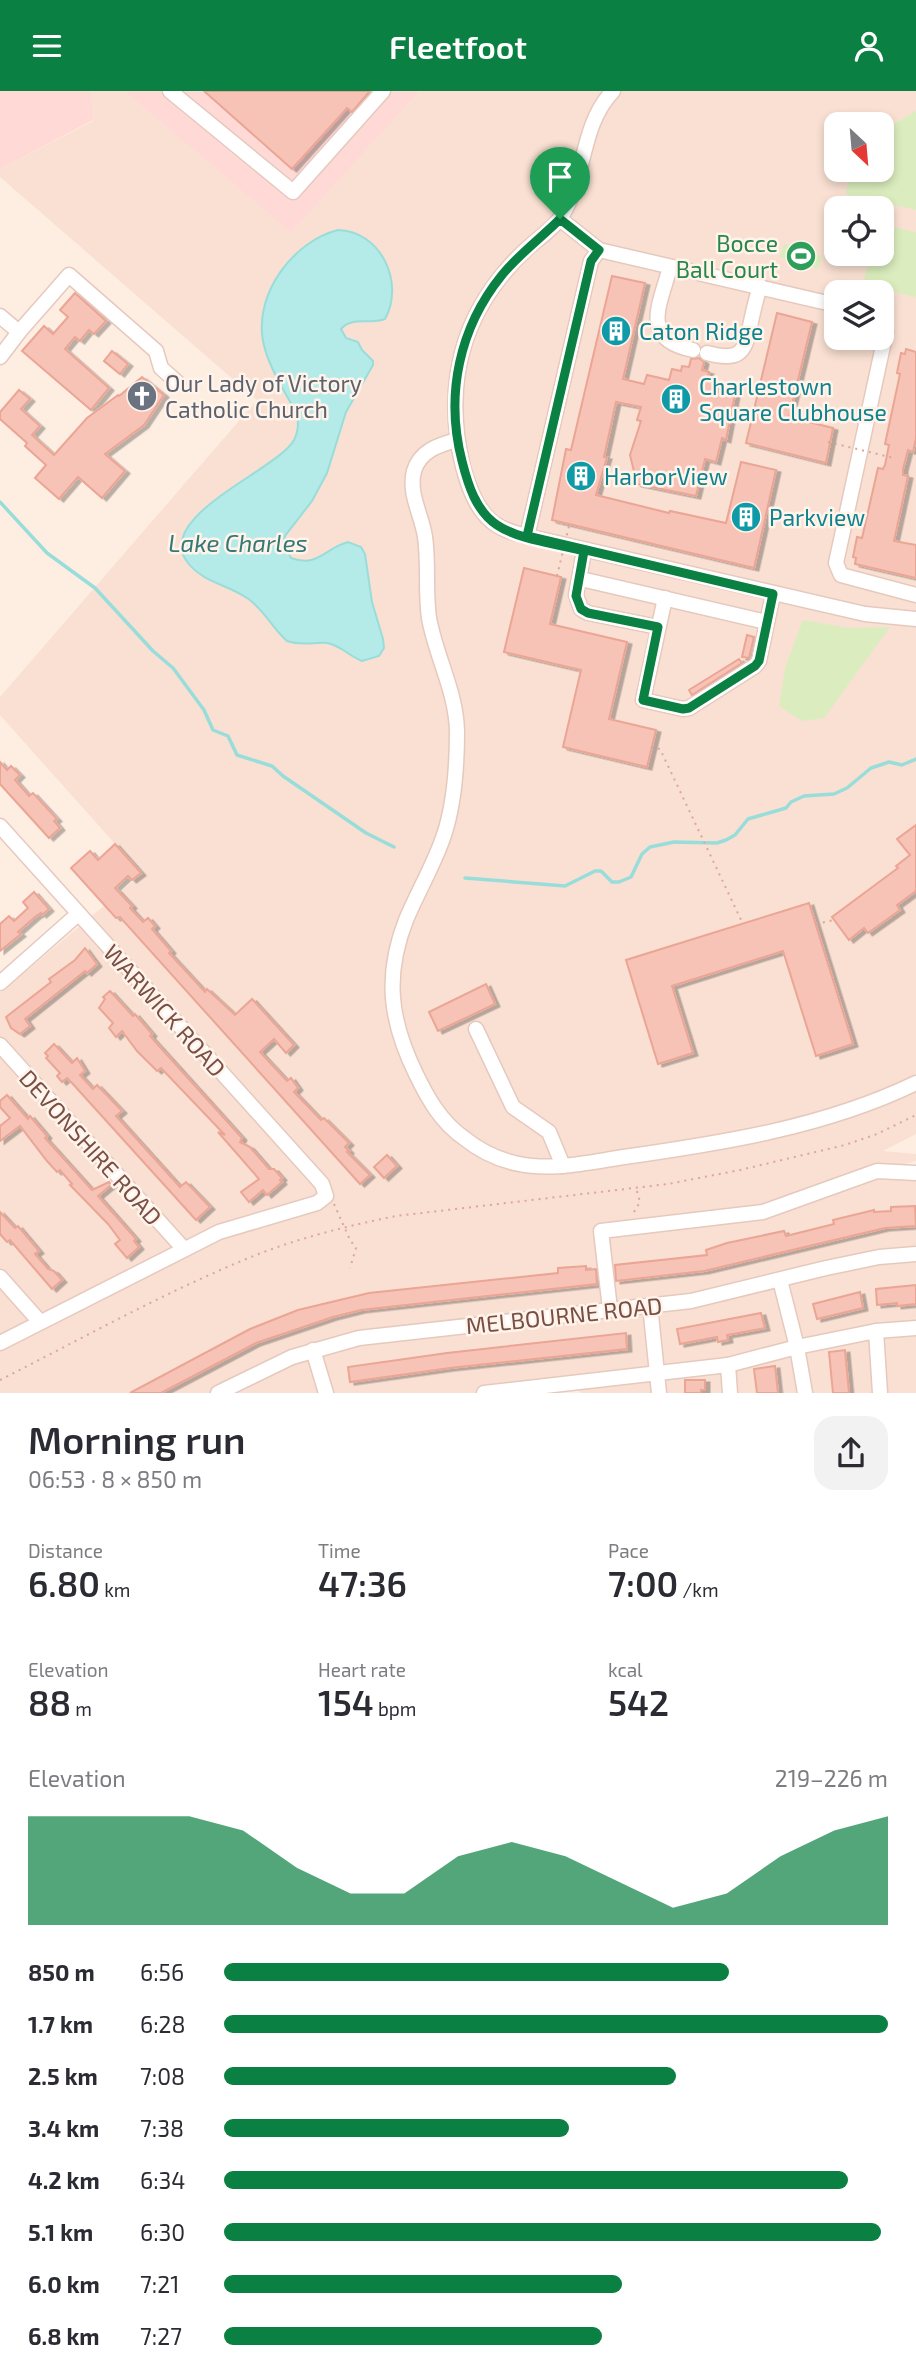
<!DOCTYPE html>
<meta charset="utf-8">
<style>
body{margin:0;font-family:"Exo 2",sans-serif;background:#f2f2f3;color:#2b2b33;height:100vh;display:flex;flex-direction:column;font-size:26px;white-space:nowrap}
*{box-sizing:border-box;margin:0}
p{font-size:23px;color:#7c7c81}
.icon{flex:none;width:38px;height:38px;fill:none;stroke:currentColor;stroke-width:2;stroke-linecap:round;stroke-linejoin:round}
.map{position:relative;height:1302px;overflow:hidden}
.drawer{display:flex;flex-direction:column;background:#fff;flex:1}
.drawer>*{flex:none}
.needle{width:46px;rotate:154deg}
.tools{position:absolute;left:824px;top:21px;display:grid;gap:14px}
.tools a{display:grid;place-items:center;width:70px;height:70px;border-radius:14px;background:#fff;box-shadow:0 4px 10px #0003;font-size:35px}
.pin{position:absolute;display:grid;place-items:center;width:60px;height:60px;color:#fff;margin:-72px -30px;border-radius:50% 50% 50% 0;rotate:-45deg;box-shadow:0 0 7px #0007}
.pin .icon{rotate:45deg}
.round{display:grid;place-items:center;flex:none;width:74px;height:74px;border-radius:21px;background:#f2f2f3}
.headline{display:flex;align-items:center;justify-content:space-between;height:119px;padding:0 28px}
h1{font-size:38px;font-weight:600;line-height:52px}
.stats{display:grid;grid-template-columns:repeat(3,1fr);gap:10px;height:119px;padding:7px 28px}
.stats div{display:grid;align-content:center}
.stats b{font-size:35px;font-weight:600}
.stats small{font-size:19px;font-weight:400}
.stats p{font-size:19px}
.chart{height:196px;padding:14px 28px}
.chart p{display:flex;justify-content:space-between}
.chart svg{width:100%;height:126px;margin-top:7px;fill:#0b8043;opacity:.7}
ul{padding:0 28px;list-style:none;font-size:23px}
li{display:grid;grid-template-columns:112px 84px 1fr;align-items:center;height:52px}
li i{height:18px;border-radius:9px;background:#0b8043}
header{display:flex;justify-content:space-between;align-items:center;height:91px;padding:0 28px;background:#0b8043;color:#fff;font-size:32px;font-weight:600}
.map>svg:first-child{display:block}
</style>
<header><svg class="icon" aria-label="menu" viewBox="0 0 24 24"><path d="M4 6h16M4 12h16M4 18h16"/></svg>Fleetfoot<svg class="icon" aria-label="person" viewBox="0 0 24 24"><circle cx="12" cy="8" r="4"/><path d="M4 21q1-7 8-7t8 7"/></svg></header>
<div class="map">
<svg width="916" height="1302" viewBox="0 0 916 1302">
<defs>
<filter id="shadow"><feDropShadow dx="4.5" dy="2.5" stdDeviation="0" flood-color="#0004"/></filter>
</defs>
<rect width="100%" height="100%" fill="#feede1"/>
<path fill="#f9e0d2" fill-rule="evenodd" d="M91 0H124L291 142 420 0H916V1043L883 1060 916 1063V1070L901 1074 916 1076V1302H582L573 1296 522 1302H0V902L142 783 0 624V606L257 309 0 86V78L93 30ZM836 33H882V79H836ZM836 117H882V163H836ZM836 201H882V247H836Z"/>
<g fill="#ffd9d5">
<path d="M0 0H91L93 29 0 78Z"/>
<path d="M124 0H420L291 142Z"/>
</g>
<g fill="#dbedbe">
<path d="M916 20V119L845 103 853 79H882V40Z"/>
<path d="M882 134 916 141V206L863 194 870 163H882Z"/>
<path d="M784 153 822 165 818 178 780 166Z"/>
<path d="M803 529 848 537 890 536 824 627 802 630 779 615 785 577Z"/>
</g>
<path fill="#b4eae7" stroke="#99ddda" stroke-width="2" d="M338 139C381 140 405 192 385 228 370 234 352 225 341 238L346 247 358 251 362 259 373 270V274L346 321 327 382 312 410 285 445 284 453 291 467C318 477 325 457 348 451L361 456 365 463 372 511 383 548 384 557 379 565 362 570C349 565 340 554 327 552 313 551 301 555 287 550 272 537 264 518 247 507 228 494 203 491 188 472 151 426 278 379 294 349 298 341 299 333 297 324 285 300 268 276 263 250 254 202 294 150 338 139Z"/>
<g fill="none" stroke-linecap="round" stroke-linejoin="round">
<g stroke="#99ddda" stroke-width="3.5">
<path d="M0 411 47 462 95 497 153 560 173 577 204 619 213 639 228 645 237 664 272 675 283 685 366 742 394 756"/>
<path d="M465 787 565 795 595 780H601L612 791H619L631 786 642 763 650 756 674 751 717 752 726 749 735 744 748 728 786 717 791 711 804 705 834 703 847 697 871 677 889 671 902 674 916 668"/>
</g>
</g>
<g fill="#f7c3b6" stroke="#eba595" stroke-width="2" filter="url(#shadow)">
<path d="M204 0H370L352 21 347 17 292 78Z"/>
<path d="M612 185 645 192 623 288 644 293 647 284 669 289 672 278 681 280 682 275 689 276 691 268 699 267 704 271 702 279 709 281 707 288 715 290 713 300 735 304 726 349 722 347 716 371 705 368 696 405 637 393 630 364 641 330 637 329 641 316 616 311 604 366H607L596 404 669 422 670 420 726 432 741 371 776 379 754 477 552 429 566 358 571 359Z"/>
<path d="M75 202 106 230 94 243 89 239 80 250 75 246 65 258 109 297 91 319 22 260 44 235 53 243 68 226 60 219Z"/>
<path d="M777 222 812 231 789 326 833 337 826 372 746 352Z"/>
<path d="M906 258 916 261V347L913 361 908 359 903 378V384L908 385 894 450 916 454V487L855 473 856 467 853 466 857 446 862 447 878 377 883 378 885 374 889 354 885 353 900 283 897 282 901 262 905 263Z"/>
<path d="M112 260 128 273 120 283 104 270Z"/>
<path d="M142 286 164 304 144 334 105 363 125 380 102 407 78 386 59 408 35 387 46 374 25 355 27 352 0 328V321L19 299 30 308 21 318 40 335 32 344 54 364 87 327 118 304 119 305Z"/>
<path d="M524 477 561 486 550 533 627 551 609 628 656 639 647 676 563 656 581 579 504 561Z"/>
<path d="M747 544 754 546 749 567 742 566Z"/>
<path d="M739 568 742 572 692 604 689 599Z"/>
<path d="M0 671 7 679 11 675 20 684 15 689 29 705 33 702 57 728 54 730 60 737 49 747 0 693Z"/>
<path d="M916 734V800L897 814 900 819 868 842 864 837 849 849 832 826 898 777 896 775 910 764 897 748Z"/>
<path d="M115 753 141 782 132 789 128 785 115 797 132 815 130 817 143 831 148 827 155 835 152 838 171 860 169 862 205 901 207 898 235 924 252 908 294 954 286 962 274 948 260 961 287 990 291 987 298 997 294 1001 321 1029 324 1027 349 1052 345 1056 349 1060 347 1061 370 1084 360 1093 120 826 116 827 71 777 90 760 98 769Z"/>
<path d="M34 801 49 818 42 824 41 822 36 825 18 841 21 843 0 860V833L9 825 14 830 28 817 23 811Z"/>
<path d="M809 812 853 953 816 965 783 860 672 895 693 962 658 973 626 869Z"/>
<path d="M85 857 97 873 87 882 85 880 25 928 30 935 20 943 11 937 6 926 51 891 49 888 75 869Z"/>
<path d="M486 893 495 913 438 940 429 921Z"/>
<path d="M110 900 133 925 135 923 152 943 150 945 242 1047 240 1051 250 1056 269 1078H274L282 1087 280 1089 282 1091 267 1104 263 1099 249 1111 241 1101 259 1088 218 1041 225 1044 161 977 157 980 137 960 122 940 116 946 109 937 113 932 99 917 105 908 103 906Z"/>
<path d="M54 953 72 972 77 967 85 980 80 984 93 998 97 994 122 1020 116 1025 180 1096 186 1091 210 1116 196 1129 72 992 67 987 62 991 57 985 60 982 46 967 48 965 45 962Z"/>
<path d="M7 1004 28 1028 30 1025 47 1045 45 1047 92 1099 109 1091 111 1094 98 1105 136 1148 134 1150 139 1156 127 1167 115 1153 120 1149 108 1133 70 1094 72 1093 60 1079 57 1081 47 1070 20 1035 0 1050V1035L10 1027 0 1016V1010Z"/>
<path d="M387 1064 397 1075 384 1087 374 1076Z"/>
<path d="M915 1115 916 1135 885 1137 704 1180 616 1190 615 1174 707 1164 706 1159 727 1152 784 1140 786 1145 834 1133 833 1129 874 1119V1121L891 1120V1116Z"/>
<path d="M0 1121 15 1137 18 1135 39 1160 35 1163 48 1178 54 1180 62 1189 52 1198 10 1149 7 1151 0 1143Z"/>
<path d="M586 1175V1179L596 1178 597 1193 361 1219 333 1226 256 1252 161 1302H130L250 1238 298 1219 369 1202 558 1182V1177Z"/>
<path d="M916 1194V1213L897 1215V1212L877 1214 876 1198Z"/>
<path d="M860 1201 863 1217 817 1228 813 1213Z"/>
<path d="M761 1222 765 1237 727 1244 728 1249 718 1251 717 1246 680 1253 677 1238Z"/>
<path d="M626 1242 627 1258 450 1277 350 1291 348 1276 447 1262Z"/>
<path d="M845 1259 849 1302H833L829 1261Z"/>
<path d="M775 1275 778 1302H757L754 1278Z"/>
<path d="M685 1289H705V1299H701V1302H685Z"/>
</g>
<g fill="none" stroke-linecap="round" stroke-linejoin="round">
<g stroke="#e6c9be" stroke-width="17">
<g id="minor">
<path d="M170 0 293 101 383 0"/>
<path d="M613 0C580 34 586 88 561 126 553 138 540 146 530 155 515 168 502 183 491 199 454 252 448 314 463 376 468 394 475 415 489 428 499 438 513 442 527 445L865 523 916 528"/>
<path d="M560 128 599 159 836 214"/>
<path d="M670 176C660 214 639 248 693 259"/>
<path d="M0 225 19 241"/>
<path d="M882 241H886L836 472 841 484 916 504"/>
<path d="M707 262C737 270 745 264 750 235 753 221 756 208 760 195"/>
<path d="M0 266 19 241 69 184 156 260 161 277 178 292"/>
<path d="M457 349C438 354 420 360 414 380 408 403 422 424 425 446 429 473 425 500 429 527 436 566 456 600 457 640 457 675 455 711 444 744 434 774 418 800 406 829 384 885 390 930 416 983 428 1008 441 1031 464 1047 480 1060 499 1069 519 1073 553 1080 590 1071 624 1066 723 1052 825 1036 916 992"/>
<path d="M527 445 591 170 599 159"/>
<path d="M584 460 576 504 581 518 588 522 658 536"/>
<path d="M581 488 766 531"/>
<path d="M665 507 643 609 683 618 689 617 755 575 759 570 773 503"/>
<path d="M0 735 322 1093 326 1105 317 1112 219 1141 0 1252"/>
<path d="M0 892 78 823"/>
<path d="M476 938 513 1016 549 1041 563 1075"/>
<path d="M0 954 183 1157"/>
<path d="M0 1186 40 1231"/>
<path d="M780 1189 797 1256 805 1302"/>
<path d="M650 1214 659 1302"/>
<path d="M610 1218 601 1140 763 1121 877 1080 916 1082"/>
<path d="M876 1240 880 1302"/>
<path d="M313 1259 326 1302"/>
<path d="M728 1274 730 1302"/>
<path d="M218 1302 292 1266 359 1247 691 1210 826 1177 879 1166 916 1163"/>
<path d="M484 1302 728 1274 797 1256 876 1240 916 1237"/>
</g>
</g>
<g stroke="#dca699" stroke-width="2" stroke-dasharray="2 5" stroke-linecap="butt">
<path d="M651 656 660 658 743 833"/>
<path d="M816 833 834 829"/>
<path d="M334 1113 350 1149 356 1157 350 1177"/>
<path d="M634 1121 640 1111 636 1097"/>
<path d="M0 1289C83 1247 165 1201 251 1166 298 1147 347 1135 396 1125L668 1093 740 1079 845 1054 877 1043 916 1024"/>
</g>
<use href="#minor" stroke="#fff" stroke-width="14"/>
<g stroke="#dca699" stroke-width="2" stroke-dasharray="2 5" stroke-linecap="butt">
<path d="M828 351 894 367"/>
<path d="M557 485 570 431"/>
</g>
</g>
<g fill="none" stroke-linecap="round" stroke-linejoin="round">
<g stroke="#fff" stroke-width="14">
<path id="route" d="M560 128C541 147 519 163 502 184 459 237 445 304 462 370 468 394 476 420 497 434 519 449 559 453 584 460L576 505 581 518 588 522 658 536 643 609 683 618 689 617 755 575 759 570 773 503 527 445 591 170 599 159 560 128"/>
</g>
<use href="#route" stroke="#0b8043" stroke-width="9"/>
</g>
<defs>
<g id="stadium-disc" transform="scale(1.575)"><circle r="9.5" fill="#2e9e5b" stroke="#fff3ea"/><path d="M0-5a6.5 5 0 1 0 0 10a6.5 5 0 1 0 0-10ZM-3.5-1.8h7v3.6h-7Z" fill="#fff"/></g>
<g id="building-disc" transform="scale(1.575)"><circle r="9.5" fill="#0f9aa8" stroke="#fff3ea"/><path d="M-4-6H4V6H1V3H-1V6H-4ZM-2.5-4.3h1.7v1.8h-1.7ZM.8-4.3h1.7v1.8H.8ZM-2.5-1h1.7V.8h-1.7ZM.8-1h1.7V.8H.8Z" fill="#fff"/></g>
<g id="church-disc" transform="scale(1.575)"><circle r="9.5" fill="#6b7280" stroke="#fff3ea"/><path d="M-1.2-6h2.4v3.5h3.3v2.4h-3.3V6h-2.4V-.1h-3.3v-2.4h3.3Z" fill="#fff"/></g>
</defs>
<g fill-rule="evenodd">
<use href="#stadium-disc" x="801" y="165"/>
<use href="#building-disc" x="616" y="240"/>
<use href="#church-disc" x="142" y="305"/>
<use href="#building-disc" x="676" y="308"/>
<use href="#building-disc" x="581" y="385"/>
<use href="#building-disc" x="746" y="426"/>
</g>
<g text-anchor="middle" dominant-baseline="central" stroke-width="5" stroke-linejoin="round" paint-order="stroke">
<g font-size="23" fill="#27864d" stroke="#fff3ea" text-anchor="end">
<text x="778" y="152">Bocce<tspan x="778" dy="26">Ball Court</tspan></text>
</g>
<g font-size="23" fill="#0d838f" stroke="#fff3ea" text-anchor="start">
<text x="639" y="240">Caton Ridge</text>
<text x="699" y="295">Charlestown<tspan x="699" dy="26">Square Clubhouse</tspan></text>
<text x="604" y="385">HarborView</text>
<text x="769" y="426">Parkview</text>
</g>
<g font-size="23" fill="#5b616d" stroke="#fff3ea" text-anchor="start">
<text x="165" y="292">Our Lady of Victory<tspan x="165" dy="26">Catholic Church</tspan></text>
</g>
<g font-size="23" fill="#784e45" stroke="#fff3ea">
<text transform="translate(165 919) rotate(48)">WARWICK ROAD</text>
<text transform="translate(91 1056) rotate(48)">DEVONSHIRE ROAD</text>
<text transform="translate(564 1224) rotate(-6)">MELBOURNE ROAD</text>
</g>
<g font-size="24" font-style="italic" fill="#357976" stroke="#fff3ea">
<text x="238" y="451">Lake Charles</text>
</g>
</g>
</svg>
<div class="tools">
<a><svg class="needle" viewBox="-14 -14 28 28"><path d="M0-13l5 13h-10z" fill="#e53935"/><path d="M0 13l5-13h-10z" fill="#7c7c81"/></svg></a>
<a><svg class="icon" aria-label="locate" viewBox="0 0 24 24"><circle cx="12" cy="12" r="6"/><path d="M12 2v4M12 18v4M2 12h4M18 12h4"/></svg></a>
<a><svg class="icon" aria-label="layers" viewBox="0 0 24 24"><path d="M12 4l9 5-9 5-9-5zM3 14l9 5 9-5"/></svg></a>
</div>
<div class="pin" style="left:560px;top:128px;background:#1e9e55"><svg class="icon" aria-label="arrive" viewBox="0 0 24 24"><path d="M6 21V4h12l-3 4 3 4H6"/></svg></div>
</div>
<section class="drawer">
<div class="headline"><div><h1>Morning run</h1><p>06:53 · 8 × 850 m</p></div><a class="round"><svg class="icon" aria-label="share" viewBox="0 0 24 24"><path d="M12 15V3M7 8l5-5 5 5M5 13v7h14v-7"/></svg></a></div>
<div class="stats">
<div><p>Distance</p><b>6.80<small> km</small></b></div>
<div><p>Time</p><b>47:36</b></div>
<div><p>Pace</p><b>7:00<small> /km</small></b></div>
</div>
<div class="stats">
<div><p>Elevation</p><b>88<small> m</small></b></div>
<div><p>Heart rate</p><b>154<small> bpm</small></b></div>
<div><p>kcal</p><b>542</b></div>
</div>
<div class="chart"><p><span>Elevation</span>219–226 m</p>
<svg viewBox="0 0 160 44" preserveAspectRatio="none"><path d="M0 44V6L10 6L20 6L30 6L40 11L50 24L60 33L70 33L80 20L90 15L100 20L110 29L120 38L130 33L140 20L150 11L160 6V44z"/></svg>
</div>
<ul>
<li><b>850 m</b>6:56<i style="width:76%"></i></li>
<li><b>1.7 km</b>6:28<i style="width:100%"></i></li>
<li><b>2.5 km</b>7:08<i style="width:68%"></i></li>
<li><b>3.4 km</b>7:38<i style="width:52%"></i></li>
<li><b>4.2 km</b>6:34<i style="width:94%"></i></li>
<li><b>5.1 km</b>6:30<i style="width:99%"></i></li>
<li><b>6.0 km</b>7:21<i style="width:60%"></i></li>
<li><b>6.8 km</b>7:27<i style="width:57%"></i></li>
</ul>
</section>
